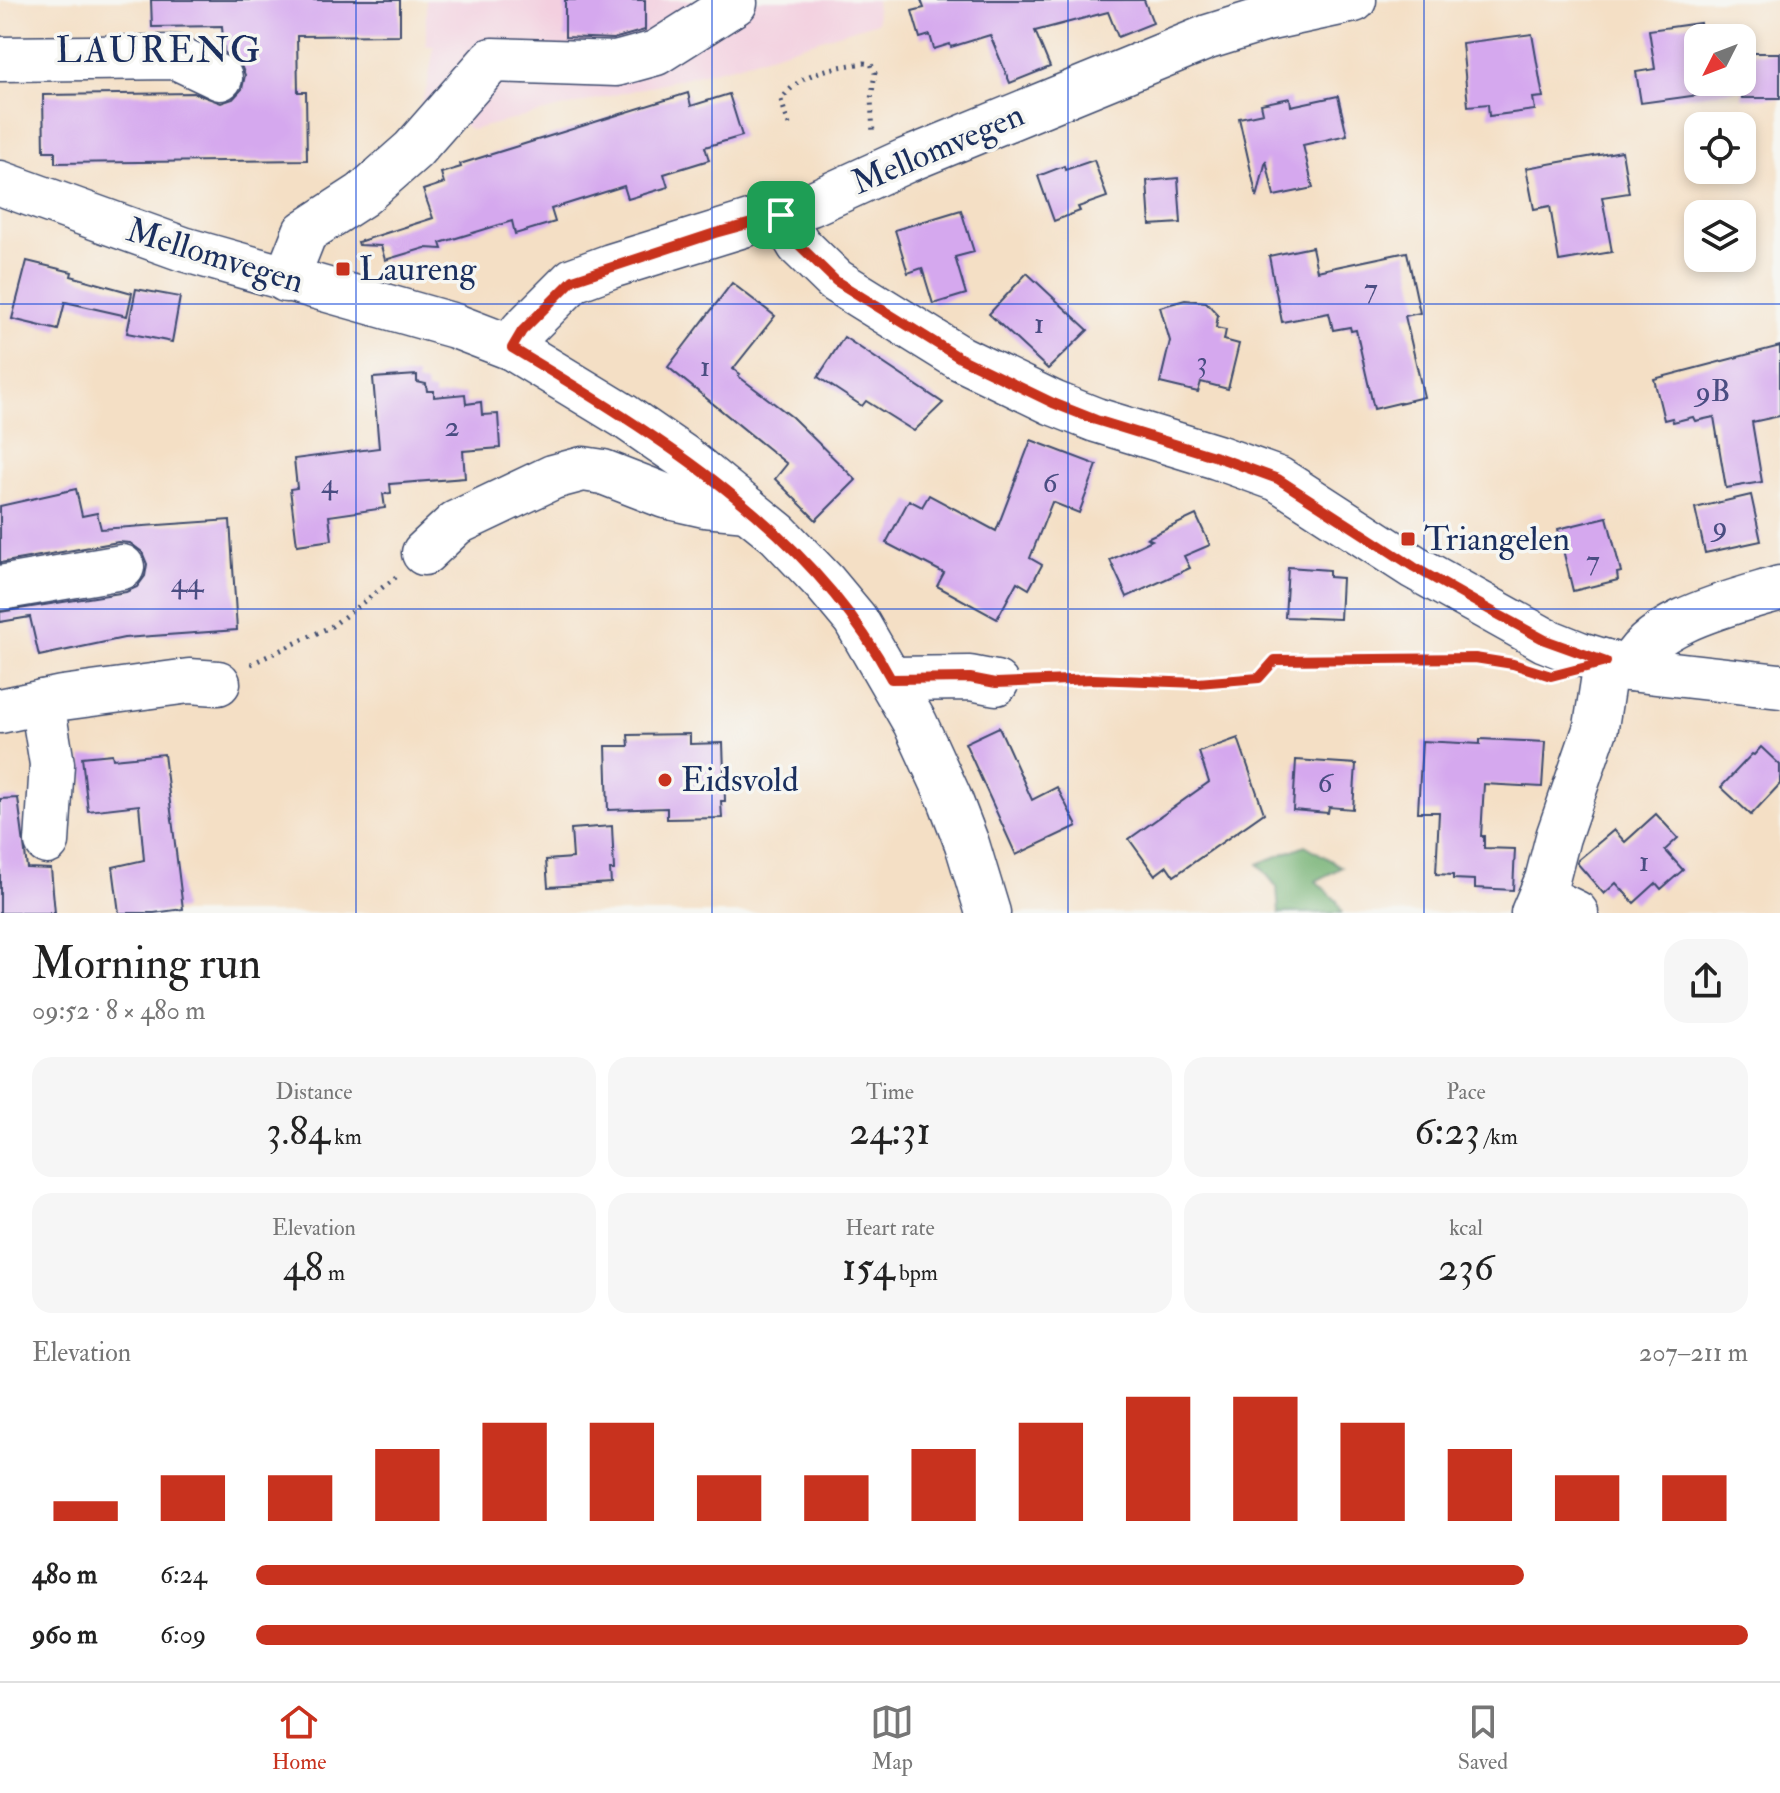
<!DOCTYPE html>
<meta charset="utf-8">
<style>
body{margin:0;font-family:"IM FELL Double Pica",serif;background:#f6f6f6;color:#222;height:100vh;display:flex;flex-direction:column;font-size:30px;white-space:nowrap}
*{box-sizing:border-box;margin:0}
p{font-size:26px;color:#767676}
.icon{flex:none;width:44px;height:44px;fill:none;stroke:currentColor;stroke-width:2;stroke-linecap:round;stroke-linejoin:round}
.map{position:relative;height:913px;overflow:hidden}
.drawer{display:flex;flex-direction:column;background:#fff;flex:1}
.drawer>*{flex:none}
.needle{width:52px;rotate:228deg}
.controls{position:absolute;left:1684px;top:24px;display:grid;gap:16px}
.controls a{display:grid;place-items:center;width:72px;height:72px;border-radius:16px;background:#fff;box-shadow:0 4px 12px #0003;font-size:40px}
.pin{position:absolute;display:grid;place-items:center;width:68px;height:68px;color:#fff;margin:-34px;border-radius:16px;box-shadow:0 4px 12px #0006}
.round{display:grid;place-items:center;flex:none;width:84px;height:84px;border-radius:24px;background:#f6f6f6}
.head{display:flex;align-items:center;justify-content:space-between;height:136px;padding:0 32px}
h1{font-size:44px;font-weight:600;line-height:60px}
.metrics{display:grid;grid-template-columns:repeat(3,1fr);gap:12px;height:136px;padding:8px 32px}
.metrics div{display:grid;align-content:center;border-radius:20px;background:#f6f6f6;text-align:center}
.metrics b{font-size:40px;font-weight:600}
.metrics small{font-size:22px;font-weight:400}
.metrics p{font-size:22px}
.chart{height:224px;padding:16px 32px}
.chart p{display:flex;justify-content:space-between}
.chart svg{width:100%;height:144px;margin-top:8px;stroke:#c8321e;stroke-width:6}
ul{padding:0 32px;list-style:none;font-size:26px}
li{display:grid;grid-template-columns:128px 96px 1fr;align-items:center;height:60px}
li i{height:20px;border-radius:10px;background:#c8321e}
.tab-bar{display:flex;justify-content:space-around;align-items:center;height:112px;border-top:2px solid #e0e0e0;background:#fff;font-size:22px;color:#767676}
.tab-bar a{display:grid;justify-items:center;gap:4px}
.tab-bar .active{color:#c8321e}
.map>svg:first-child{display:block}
</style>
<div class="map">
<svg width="1780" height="913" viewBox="0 0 1780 913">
<rect width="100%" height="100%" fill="#f6f6f2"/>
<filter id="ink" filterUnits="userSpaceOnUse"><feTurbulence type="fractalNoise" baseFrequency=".0125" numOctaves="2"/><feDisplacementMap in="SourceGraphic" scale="16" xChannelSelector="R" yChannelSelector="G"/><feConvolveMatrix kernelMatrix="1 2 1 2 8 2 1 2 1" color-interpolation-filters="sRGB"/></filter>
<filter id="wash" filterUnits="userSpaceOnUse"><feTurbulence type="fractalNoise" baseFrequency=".006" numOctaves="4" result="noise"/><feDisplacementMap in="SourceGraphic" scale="32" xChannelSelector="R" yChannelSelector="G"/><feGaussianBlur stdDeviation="1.8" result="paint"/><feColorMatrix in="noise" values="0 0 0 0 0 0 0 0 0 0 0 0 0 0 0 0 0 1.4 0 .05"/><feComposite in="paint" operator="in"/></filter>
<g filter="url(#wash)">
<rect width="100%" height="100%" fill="#f4dfc5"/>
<path fill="#f3cfdf" d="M426 0H876L877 22 737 65 471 130 459 121 417 113 427 88 434 47 426 45Z"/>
<path fill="#72b071" stroke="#467068" stroke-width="2" d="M1305 845 1342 867 1316 881 1337 901 1342 913H1279L1277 887 1258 864Z"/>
<g id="blocks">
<g fill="#d5a8ee">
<path d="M151 0H400V35L297 36 298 92H306L307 160 55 163V151H44L43 95 194 93 221 103 233 99 242 89 245 75 240 63 224 52 222 26 152 27Z"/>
<path d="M565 0H645V30L613 39 565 37Z"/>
<path d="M921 0H1144L1153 23 1118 37 1108 12 1035 31 1050 67 1010 83 990 35 951 47 950 44 934 49 930 35 920 38 912 11 924 8Z"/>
<path d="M1700 23 1702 38H1698V82H1742V53H1780V98H1742L1743 89 1641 103 1636 72 1655 69 1649 30Z"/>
<path d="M1532 34 1543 97 1533 98 1535 110 1489 116 1488 104 1468 106 1462 43Z"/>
<path d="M688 93 691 106 729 94 742 136 705 147 709 160 664 174 668 187 628 199 624 186 551 209 555 222 515 234 512 221 440 243 442 249 425 248 385 260 381 246 359 245 358 242 433 218 423 190 444 183 441 173 461 167 460 164Z"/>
<path d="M1338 96 1347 135 1303 145 1313 188 1274 196 1266 160 1257 198 1239 118 1263 113 1261 104 1290 98 1291 106Z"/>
<path d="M1622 151 1629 193 1602 197 1612 252 1559 261 1550 206 1534 209 1526 168Z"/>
<path d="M1094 160 1107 197 1078 207 1080 211 1054 221 1038 176 1064 166 1065 170Z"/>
<path d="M1178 178 1181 223 1150 225 1147 181Z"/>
<path d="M961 210 974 252 955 257 966 294 933 304 922 268 908 273 895 230Z"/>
<path d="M1312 247 1317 271 1407 252 1420 313 1405 316 1424 397 1374 409 1356 330 1351 331 1350 327 1333 330 1329 313 1282 322 1269 256Z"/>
<path d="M27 261 72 272 71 276 132 293 127 316 65 302 58 330 12 319Z"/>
<path d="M1027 273 1088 330 1048 369 989 314Z"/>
<path d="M732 283 775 316 733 369 740 374 738 376 792 417 856 480 816 520 775 479 787 464 668 367Z"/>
<path d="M136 289 180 297 172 342 127 333Z"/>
<path d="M1185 300 1206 302 1218 315 1216 328 1226 330 1224 340 1239 344 1228 389 1201 382 1198 392 1160 383 1170 341 1160 307Z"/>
<path d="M844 337 943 403 914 431 866 401 862 406 818 377Z"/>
<path d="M1780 346V416L1752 422 1762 482 1726 488 1714 417 1695 421 1693 417 1673 422 1672 418 1664 420 1654 379Z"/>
<path d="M417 375V382L426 384 427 391H434V397L465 394 466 404 481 402 482 415 498 414 500 448 463 451 465 478 390 484 391 493 383 494 385 508 329 516 332 540 297 545 290 489 297 488 294 459 379 448 373 378Z"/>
<path d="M1031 440 1097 465 1079 513 1052 502 1030 558 1042 565 1029 589 1017 582 997 619 937 586 944 573 886 543 909 500 922 507 929 495 996 531Z"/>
<path d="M76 489 82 516 97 513 101 529 230 520 237 630 124 638 39 656 30 617 0 622V612L126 592 137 587 145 576 147 564 142 552 130 543 118 542 0 563V506Z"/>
<path d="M1751 495 1761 541 1705 553 1695 508Z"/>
<path d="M1196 515 1210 545 1184 556 1190 568 1127 597 1110 560 1152 540 1147 538Z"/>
<path d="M1607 517 1621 572 1617 573 1618 580 1573 591 1558 529Z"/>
<path d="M1288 567 1329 570V577L1342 578 1340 619 1285 617Z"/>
<path d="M999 727 1032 800 1057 787 1077 826 1016 855 965 743Z"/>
<path d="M690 734V744L723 743 725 801H721L722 818 667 819V808L608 810 606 746H629L628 735Z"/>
<path d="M1238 738 1264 813 1174 876 1167 866 1155 875 1129 839 1209 782 1199 752Z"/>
<path d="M1480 739 1545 742 1542 787 1484 784 1481 836H1484V848L1515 849 1513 890 1475 888V880L1453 879V875L1436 874 1439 812H1418L1422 741 1480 744Z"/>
<path d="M1761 747 1780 765V784L1751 815 1721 787 1752 754 1754 755Z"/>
<path d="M112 754 113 759 164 754 183 909 154 913H119L113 867 144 860 139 805 88 811 82 757Z"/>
<path d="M1296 760 1356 764 1353 809 1329 807 1328 813 1293 810Z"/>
<path d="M18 798 27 868 51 869 55 913H0V799Z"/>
<path d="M1656 814 1678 838 1665 850 1683 870 1661 889 1656 883 1634 903 1616 883 1604 894 1577 863 1578 860 1614 830 1625 842Z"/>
<path d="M612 826 614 870H610L611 883 548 887 546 860 573 858 571 829Z"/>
</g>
</g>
</g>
<g filter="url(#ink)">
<use href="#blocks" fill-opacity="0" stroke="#3c496d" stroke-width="2"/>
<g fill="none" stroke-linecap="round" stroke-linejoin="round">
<g stroke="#3c496d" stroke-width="47">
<g id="minor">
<path d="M0 59 176 57 220 78"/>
<path d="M0 183 183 249 455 326 512 348 624 416 682 456 778 534 825 583 855 619 915 723 949 797 967 844 988 913"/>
<path d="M781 215 799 245 836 281 960 358 1053 403 1096 420 1217 457 1278 479 1414 567 1545 640 1580 654 1629 669 1780 686"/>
<path d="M286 280 305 232 362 195 413 150 492 60 616 64 656 53 735 3"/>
<path d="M512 348 522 331 573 280 611 266 811 204 905 161 1208 37 1266 19 1354 0"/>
<path d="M424 553 456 523 553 477 583 469 603 472 665 496 705 505 747 509"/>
<path d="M0 588 122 567"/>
<path d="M1629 669C1648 621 1735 602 1780 588"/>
<path d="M891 679 970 678 996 683"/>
<path d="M42 702 52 764 47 842"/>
<path d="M0 711 62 698 189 681 218 683"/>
<path d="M1541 896 1576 913"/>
<path d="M1533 913 1547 880 1558 837 1596 727 1606 662"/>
</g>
</g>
<g stroke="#3c496d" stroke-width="5" stroke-dasharray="2 6" stroke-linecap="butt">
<path d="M789 125 781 100C802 71 831 68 864 63L871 64 875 73 871 99 873 134"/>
<path d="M251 664 332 626 396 577"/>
<path d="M1031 681 1093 679 1198 683 1259 678 1275 660 1475 658 1501 662"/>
</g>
<use href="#minor" stroke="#fff" stroke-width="44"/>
</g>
</g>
<g fill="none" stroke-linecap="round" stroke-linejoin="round" filter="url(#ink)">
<g stroke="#fff" stroke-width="16">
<path id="route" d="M781 215 799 245 836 281 960 358 1053 403 1096 420 1217 457 1278 479 1414 567 1488 609 1545 640 1606 662 1551 676 1513 664 1475 658 1275 660 1259 678 1198 683 1093 679 996 683 970 678 891 679C810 527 655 434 512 348L522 331 573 280 715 233Z"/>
</g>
<use href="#route" stroke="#c8321e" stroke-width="10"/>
</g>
<path fill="none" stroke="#1d4ed8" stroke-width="2" stroke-opacity="0.55" d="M356 0V913M712 0V913M1068 0V913M1424 0V913M0 304H1780M0 609H1780"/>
<g fill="#c8321e" stroke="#f6f6f2" stroke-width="3">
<rect x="335" y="261" width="16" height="16" rx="4"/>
<rect x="1400" y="531" width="16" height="16" rx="4"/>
<circle cx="665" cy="780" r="8"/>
</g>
<g text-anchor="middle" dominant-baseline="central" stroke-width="7" stroke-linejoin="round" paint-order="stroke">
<g font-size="30" fill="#4a4d82">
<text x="1371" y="288">7</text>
<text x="1039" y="323">1</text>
<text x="1202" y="361">3</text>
<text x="705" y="366">1</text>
<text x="1713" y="391">9B</text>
<text x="452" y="426">2</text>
<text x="1050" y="482">6</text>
<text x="329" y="483">4</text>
<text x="1720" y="526">9</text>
<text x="1593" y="560">7</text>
<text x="187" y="582">44</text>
<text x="1325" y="782">6</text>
<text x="1644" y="861">1</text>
</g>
<g font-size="34" fill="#1b2f5e" stroke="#f6f6f2">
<text transform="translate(938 149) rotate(-23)">Mellomvegen</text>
<text transform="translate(215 256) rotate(17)">Mellomvegen</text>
</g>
<g font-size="34" fill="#1b2f5e" stroke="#f6f6f2" text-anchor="start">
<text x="359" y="269">Laureng</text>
<text x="1424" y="539">Triangelen</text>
<text x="681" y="780">Eidsvold</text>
</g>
<g font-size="36" letter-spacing="2" fill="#1b2f5e" stroke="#f6f6f2">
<text x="159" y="50">LAURENG</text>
</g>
</g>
</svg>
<div class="controls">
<a><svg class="needle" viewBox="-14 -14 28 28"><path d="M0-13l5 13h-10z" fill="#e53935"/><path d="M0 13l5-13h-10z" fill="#767676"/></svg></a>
<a><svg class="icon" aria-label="locate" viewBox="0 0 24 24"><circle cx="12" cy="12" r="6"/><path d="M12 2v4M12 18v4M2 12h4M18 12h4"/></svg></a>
<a><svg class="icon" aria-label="layers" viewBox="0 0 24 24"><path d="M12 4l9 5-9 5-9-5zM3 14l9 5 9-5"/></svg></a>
</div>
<div class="pin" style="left:781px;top:215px;background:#1e9e55"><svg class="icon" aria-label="arrive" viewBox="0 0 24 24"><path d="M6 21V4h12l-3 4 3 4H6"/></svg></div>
</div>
<section class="drawer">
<div class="head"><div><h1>Morning run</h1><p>09:52 · 8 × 480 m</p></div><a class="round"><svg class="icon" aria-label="share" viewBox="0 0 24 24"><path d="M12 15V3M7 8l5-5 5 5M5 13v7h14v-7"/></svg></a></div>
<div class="metrics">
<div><p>Distance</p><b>3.84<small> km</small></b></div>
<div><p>Time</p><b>24:31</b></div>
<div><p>Pace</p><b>6:23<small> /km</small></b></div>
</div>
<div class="metrics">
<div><p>Elevation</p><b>48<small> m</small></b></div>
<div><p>Heart rate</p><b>154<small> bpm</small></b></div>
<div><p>kcal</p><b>236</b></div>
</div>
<div class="chart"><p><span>Elevation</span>207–211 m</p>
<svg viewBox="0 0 160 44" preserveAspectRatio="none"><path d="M5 44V38M15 44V30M25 44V30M35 44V22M45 44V14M55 44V14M65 44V30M75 44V30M85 44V22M95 44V14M105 44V6M115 44V6M125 44V14M135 44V22M145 44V30M155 44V30"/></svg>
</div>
<ul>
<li><b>480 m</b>6:24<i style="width:85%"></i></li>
<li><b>960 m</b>6:09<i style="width:100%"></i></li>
</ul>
</section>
<nav class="tab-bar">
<a class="active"><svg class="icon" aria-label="home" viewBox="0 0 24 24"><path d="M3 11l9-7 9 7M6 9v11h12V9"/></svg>Home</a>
<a><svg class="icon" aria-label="map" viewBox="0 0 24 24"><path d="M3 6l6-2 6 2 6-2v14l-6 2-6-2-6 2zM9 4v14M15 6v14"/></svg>Map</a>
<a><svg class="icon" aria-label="saved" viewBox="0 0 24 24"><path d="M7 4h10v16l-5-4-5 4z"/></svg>Saved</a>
</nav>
